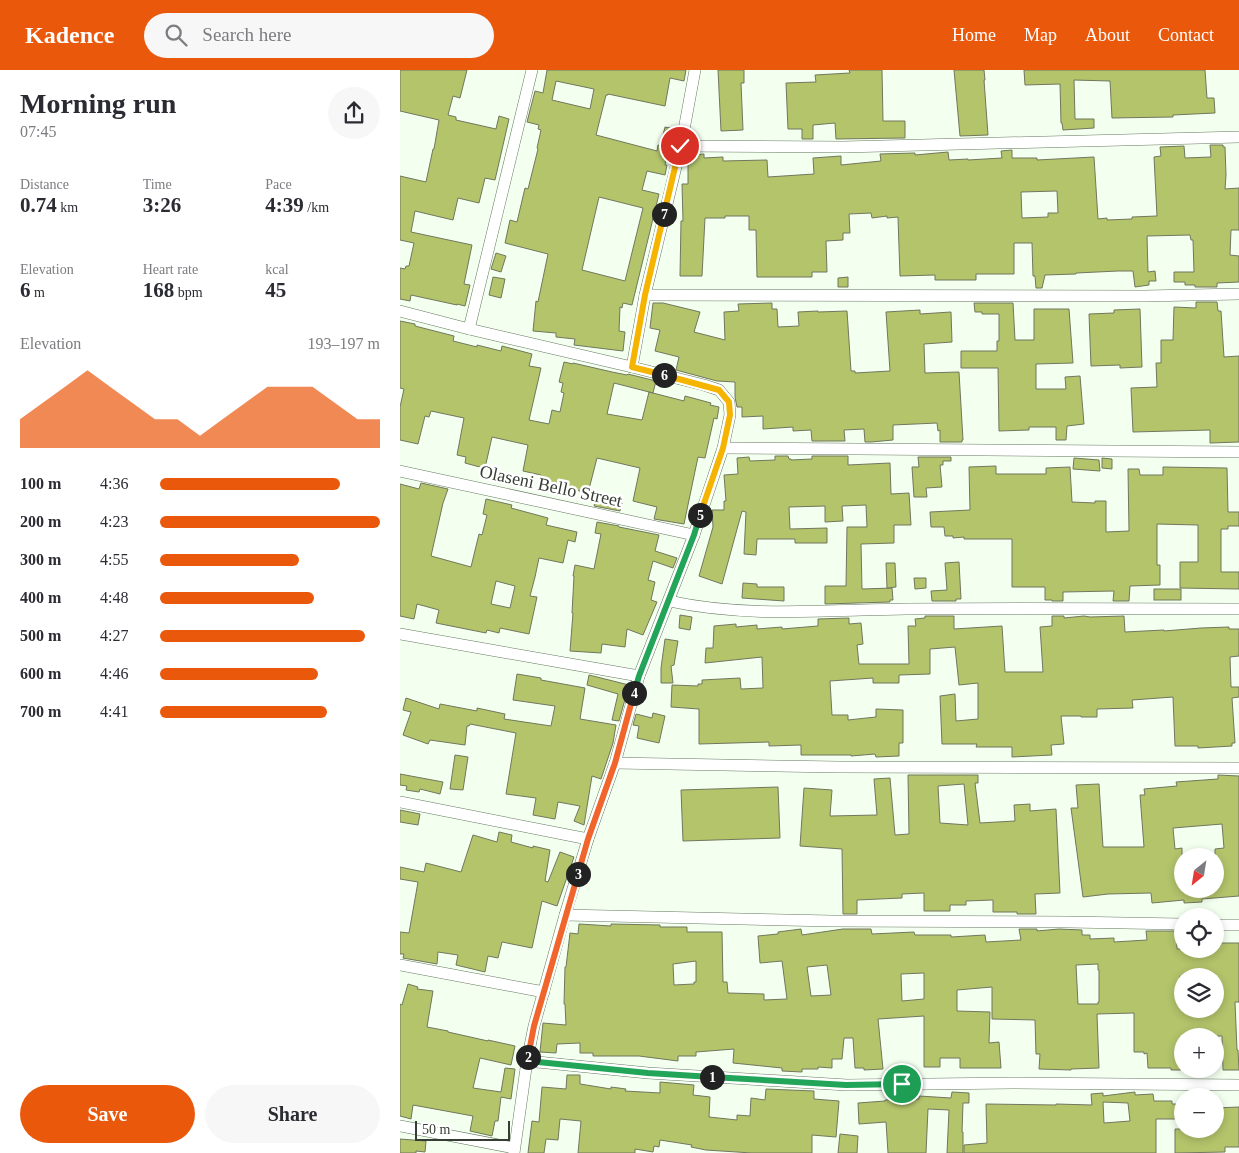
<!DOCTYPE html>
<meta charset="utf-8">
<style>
body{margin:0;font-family:Georgia,serif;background:#f7f7f7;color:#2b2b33;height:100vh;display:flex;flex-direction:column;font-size:19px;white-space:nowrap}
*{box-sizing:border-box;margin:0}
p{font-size:16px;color:#7c7c81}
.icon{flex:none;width:28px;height:28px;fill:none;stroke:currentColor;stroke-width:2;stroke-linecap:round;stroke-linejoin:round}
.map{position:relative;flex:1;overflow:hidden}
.side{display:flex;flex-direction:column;background:#fff;width:400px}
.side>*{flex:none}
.needle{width:32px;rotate:210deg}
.tools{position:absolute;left:774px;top:778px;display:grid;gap:10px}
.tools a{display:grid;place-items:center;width:50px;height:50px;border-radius:50%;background:#fff;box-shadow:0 2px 8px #0003;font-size:25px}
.scale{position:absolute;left:15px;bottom:12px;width:95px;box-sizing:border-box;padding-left:5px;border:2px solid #363e34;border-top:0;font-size:14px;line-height:18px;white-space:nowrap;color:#363e34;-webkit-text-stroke:4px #fff;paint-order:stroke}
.pin{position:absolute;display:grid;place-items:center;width:42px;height:42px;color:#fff;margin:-21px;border:2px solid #fff;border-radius:50%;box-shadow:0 1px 5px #0007}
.km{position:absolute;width:25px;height:25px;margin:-12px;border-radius:50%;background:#222;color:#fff;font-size:14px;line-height:25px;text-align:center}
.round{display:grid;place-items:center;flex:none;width:52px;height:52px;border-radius:26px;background:#f7f7f7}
.headline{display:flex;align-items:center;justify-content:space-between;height:85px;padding:0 20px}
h1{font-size:28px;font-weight:600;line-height:38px}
.figures{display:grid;grid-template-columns:repeat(3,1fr);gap:8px;height:85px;padding:5px 20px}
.figures div{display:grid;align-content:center}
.figures b{font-size:21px;font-weight:600}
.figures small{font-size:14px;font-weight:400}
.figures p{font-size:14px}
.chart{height:140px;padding:10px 20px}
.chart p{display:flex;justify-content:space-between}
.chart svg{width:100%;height:90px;margin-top:5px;fill:#ea580c;opacity:.7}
.primary-button{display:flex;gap:10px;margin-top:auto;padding:10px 20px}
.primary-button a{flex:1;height:58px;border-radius:30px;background:#ea580c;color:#fff;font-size:20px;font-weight:600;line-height:58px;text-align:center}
.primary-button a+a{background:#f7f7f7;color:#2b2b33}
ul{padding:0 20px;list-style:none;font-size:16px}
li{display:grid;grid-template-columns:80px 60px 1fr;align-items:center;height:38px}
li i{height:12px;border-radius:6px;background:#ea580c}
header{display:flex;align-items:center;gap:30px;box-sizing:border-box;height:70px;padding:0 25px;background:#ea580c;color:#fff}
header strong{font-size:24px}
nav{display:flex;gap:28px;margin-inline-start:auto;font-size:18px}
.search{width:350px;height:45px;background:#f7f7f7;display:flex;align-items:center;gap:12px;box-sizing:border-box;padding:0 18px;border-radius:28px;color:#7c7c81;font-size:19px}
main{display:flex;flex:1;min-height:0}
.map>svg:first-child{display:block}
</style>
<header>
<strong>Kadence</strong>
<div class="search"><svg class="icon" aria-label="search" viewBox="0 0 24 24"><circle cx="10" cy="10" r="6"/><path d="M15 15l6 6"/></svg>Search here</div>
<nav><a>Home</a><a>Map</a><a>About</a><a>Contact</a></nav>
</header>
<main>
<section class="side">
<div class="headline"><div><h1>Morning run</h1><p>07:45</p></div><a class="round"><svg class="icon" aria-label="share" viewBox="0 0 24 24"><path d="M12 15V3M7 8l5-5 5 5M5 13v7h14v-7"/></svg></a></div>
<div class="figures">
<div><p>Distance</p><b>0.74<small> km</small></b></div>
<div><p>Time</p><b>3:26</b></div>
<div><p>Pace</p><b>4:39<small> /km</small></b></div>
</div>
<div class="figures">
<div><p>Elevation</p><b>6<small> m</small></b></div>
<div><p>Heart rate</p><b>168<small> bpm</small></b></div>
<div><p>kcal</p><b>45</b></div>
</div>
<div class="chart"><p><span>Elevation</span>193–197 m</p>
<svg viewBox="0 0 160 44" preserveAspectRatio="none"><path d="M0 44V30L10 22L20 14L30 6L40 14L50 22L60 30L70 30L80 38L90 30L100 22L110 14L120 14L130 14L140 22L150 30L160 30V44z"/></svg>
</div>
<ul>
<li><b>100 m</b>4:36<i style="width:82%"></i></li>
<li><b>200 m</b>4:23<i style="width:100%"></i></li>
<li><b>300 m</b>4:55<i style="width:63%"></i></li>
<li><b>400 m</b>4:48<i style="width:70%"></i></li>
<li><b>500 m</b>4:27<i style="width:93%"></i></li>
<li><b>600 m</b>4:46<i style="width:72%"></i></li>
<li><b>700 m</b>4:41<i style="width:76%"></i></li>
</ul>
<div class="primary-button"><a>Save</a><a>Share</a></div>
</section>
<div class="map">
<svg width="839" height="1083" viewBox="0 0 839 1083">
<rect width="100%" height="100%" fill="#f3ffef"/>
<g fill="#b3c46b" stroke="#71775c" fill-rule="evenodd">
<path d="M0 0H67L60 28 53 26 48 45 56 47V50L96 59 99 46 109 49 95 110 85 108 79 133 58 128 53 150 15 141 11 162 72 175 64 214 70 215 65 236 57 234V235L11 225 10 231 0 229V198L5 199 6 196H9L14 173 0 170V106L26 112 33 79H34L39 50 0 41Z"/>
<path d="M147 0H286L284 11 270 8 265 36 208 24V25H206L196 65 257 81 258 75 268 78 265 95H267L265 105 247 101 242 120 259 124 232 235 223 233 222 238 220 237 219 261 225 262 223 281 174 275 175 269 156 267V263L133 261 136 231 138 232 148 184 105 173 110 150 117 152 125 118 128 119 138 79 137 78 141 60 138 59 139 55 127 52 135 21 143 23ZM156 11 194 19 190 39 152 30ZM199 127 243 138 225 211 182 200Z"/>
<path d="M318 0H344V13H341L343 60 321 61Z"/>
<path d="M449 0H482L483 51H505V68L436 69 435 53 413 55V69H402V59H388L386 13 416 12 415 5 450 3Z"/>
<path d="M554 0H584L585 10H584L588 65 560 66Z"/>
<path d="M624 0H805L807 28H814L815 43 773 45V47L712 48 710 11 674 10 675 49H694V58L663 60 662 53H661L660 14 625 15Z"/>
<path d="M265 57 275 59 272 71 262 69Z"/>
<path d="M810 75H823V77H825L826 105 825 119 839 118V160H831L830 185 839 186V212L817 213V217H795V215H785V212H774V202H794L793 170H791L790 165 747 166 748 202 755 201 756 211H749V215L735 217 733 201H718L676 203V204L645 205 642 218H636L635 206H633L632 173H614V204H576V210H535V205L500 206 498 147 487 148V146L472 148 471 143 449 144 450 163H443V170L426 171 427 202H412V207H357L356 160H349V146H325V148H305L302 206H280L281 151H283L282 114H288V91H294L293 85 304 84V88L323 87V91L367 90 368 107 414 104 413 88 441 86V95L481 91 480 84 515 83V85L548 82 549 90 568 89V90L602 88 601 81 612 80V88H637V90L694 87 698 149 707 148V150L732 149V147L757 146 754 87 761 86 760 77 784 76 785 88 811 87ZM657 121 658 143H648V147L622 148 621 122Z"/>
<path d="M96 183 106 186 101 202 91 199Z"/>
<path d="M93 207 105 209 101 228 89 225Z"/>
<path d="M448 207V217H438V208Z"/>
<path d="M796 232H817L818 241H821L824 287 839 286V372L810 373V360L733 362 731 318 757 317 756 293H761V270H773L774 237 796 238Z"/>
<path d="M253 233H263L300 242 294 262 325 270 324 242 339 241 338 234 372 233V239H377L378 257 399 256 398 242 418 241V242L447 241 451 301H455V303L490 301 486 242 520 240V244L551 242 552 272 524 274 525 303 559 302 563 370H562V372H540V360L538 361 537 353 493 355V370L471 372H465L464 359 444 360 445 371H412L411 360 393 361V357L363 359V346L342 347V337H337L335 327V312L317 311 276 300 279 287 255 281 260 260 250 258Z"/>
<path d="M574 233H613L615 270H634V239H669L673 293 636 294V319H666L665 307 680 306 684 354 667 356 666 370H656V357H629V360L599 361 598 298H561V281H597V271H599V244H582V242H575Z"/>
<path d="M740 239 742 297 720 298V295L691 296 689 244 714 243V240Z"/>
<path d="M0 251 15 254V256L54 266 53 271 77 277V275L101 281 102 276 132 284 129 296 141 298 129 350 149 354 152 340 160 342 164 323 161 322 163 313 159 312 164 292 173 294V293L212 302 227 305 228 304 256 311 253 323 214 313 207 344 242 350 249 322 284 331 285 326 311 333 310 335 319 337 317 349 314 348 305 388 298 387 284 454 254 449 257 437 233 431 240 398 197 388 188 423 151 414V412L140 409 141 405 123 401 128 375 92 367 85 398 76 396 65 393 66 387 57 385 64 348 31 341 29 347 25 346 18 374 0 370V337L4 319 0 318Z"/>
<path d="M375 386H388L389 389H391V390L412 389V386H448V395L490 393 491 424 509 423 511 455H494V473L461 474 462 519 492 518 493 530H490V532L425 534V516H446L447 457H467L466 435 442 436 443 451 425 452V436L389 437 390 459 427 458V473H395V469H357L356 485 344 484 346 442 342 441 322 514 299 506 313 457 312 440H324V431H326L324 405 338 404 337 388 349 387 350 391 375 390Z"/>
<path d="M518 387H551V391H543V395H540L542 417 526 418 527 427H514L512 397H519Z"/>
<path d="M674 388 699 390 700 401 673 399Z"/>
<path d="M702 388 712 389V399L702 398Z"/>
<path d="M596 396V404H646V398L670 397 672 432 695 433V431H706V462L729 461 728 399H739L740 405H763V397L827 398 828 442H839V456H828V459H821V502H839V519L780 518V492H798V455L757 454V495H760V515L730 516 729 531H713L714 521 663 522V531H652V530H645V517H612V469H564V467L553 468V466H545L544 457H531L530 442 570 440 569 397Z"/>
<path d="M21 413 48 419 43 433 31 486 71 497 79 464 82 465 87 445 83 444 86 429 112 435 111 438 148 448 146 455 177 462 175 472 168 470 163 493 139 488 135 507 130 526 137 527 129 564 100 558 99 563 87 560 86 563 36 553 39 540 17 534 14 549 0 546V414L19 419ZM96 511 115 516 110 538 91 534Z"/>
<path d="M196 428 222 433 220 441 194 436Z"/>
<path d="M197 452 219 456V457L259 465 255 481 277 488 273 498 253 491 248 510 255 512 251 530 257 532 243 565 227 559 225 577 202 574 201 583 170 581 173 543H172L174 506H173L175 495 194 499 201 464 195 463Z"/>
<path d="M559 492 561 529H556V531H532L531 521 547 520 545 493Z"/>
<path d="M486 493H495L496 517 487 518Z"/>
<path d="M514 508H526V518L515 519Z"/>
<path d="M343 513 357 514V517H384V531L342 528Z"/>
<rect x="754" y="519" width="27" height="11"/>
<path d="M280 545 292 547 290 560 279 558Z"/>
<path d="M525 546H554V559L602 556 605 602H643L640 557 652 556V546H664V548L684 546 690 547 724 546 725 562 764 560V561L801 558 829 557V559H839V586L830 587 831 617H839V627L832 628 835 673H832V676L798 678V676H775L773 627 732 630 733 638 697 639V647H681V646H661L664 674 651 675 652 685 612 687V677H576L577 674H542L540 626 555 624 556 651 578 649V613L559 615 555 577 530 579V604L499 605V613H473V608L430 611 432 645H448V650L476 647V639L503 640V673H499V686L476 687 475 684 451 686V685H401V675L369 676V672L299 674V639L271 637 272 615 298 616V614H302V610L340 608 341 619 363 618 362 587 305 593 306 578H313L314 556 336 554V557L357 555V559L382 557V559L418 556V549L449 548V554L461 553 463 574 457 575 459 594H509L508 556H516L515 549 525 548Z"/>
<path d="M265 569 278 571 274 595 271 596 273 613H261V598Z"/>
<path d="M117 604 141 608V610L185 618 180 649 216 655 213 673 201 709 192 706 184 755 174 751 180 736 158 732 155 749 133 745 136 728 106 724 116 663 70 654 69 656H67L65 675 30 670 28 674 3 665 11 642 3 640 6 628 39 639 40 634 77 641V638L105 644 104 649 151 656 155 636 113 630Z"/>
<path d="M189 605 229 615 219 651 212 650 218 624 187 615Z"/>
<path d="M253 643 265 646 259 673 237 668 239 656 233 655 236 644 252 648Z"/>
<path d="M55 685 68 687 63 720 50 719Z"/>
<path d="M0 704 43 712 40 724 20 719 19 722 6 720 7 716 0 715Z"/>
<path d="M508 705H578V713H575L580 753 615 751 614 735 630 734V741L656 739 660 823 635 824 636 844H617V842H593V830L566 831V835H550V841H524V823L502 824V828L457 830V844H443L442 779 400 776 404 718 432 720 430 746 477 745 474 709 490 708 495 765 509 764ZM564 714 568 755 540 753 538 716Z"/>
<path d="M818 705 839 706V826L802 829V832L784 833V830L752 833 751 823 708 824 683 827 671 738H678L676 715 699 714 703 777H744L740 725H745L744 719 777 716 776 712 818 709ZM822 754 824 778 815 779V819H782V778L775 779 773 758Z"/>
<path d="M378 717 380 768 283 771 281 720Z"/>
<path d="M0 740 20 744 18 755 0 752Z"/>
<path d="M99 762 112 765 111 772 133 778V776L150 780 145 811 148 812 160 782 174 787 157 836 142 831 132 878 102 872 98 888 88 886 85 902 56 895 58 885 38 882 37 894 3 888 4 884H0V862L9 863 18 812 0 809V797L24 802 26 793 61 802 73 765 97 772Z"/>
<path d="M179 854 211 856V854L260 855V857H287V862H322L323 912H327L328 923 364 924V930L387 929 382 891 360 893 358 866 378 864V862L401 859 402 865 443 859H471L472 864 514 862 515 865H551V867L585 865 586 872 621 870 619 859H637V861L659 859 682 860V865H690V869L714 868V872L747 870 746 861H776L777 879H815V873H839V932H835L837 980H838L839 1000H823L822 966H782V992H780L781 1000H771V998H748L747 983 744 984V982H734V943L697 944 699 998 671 999V1000L639 999 640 984H636L635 950 592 949V917L557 920V941L590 942 589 973 599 972 601 998H560V988H540V997H524V946L478 949 483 999 464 1000V998H455L453 968H444L442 989H432V998L418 997V999H402V1002L382 1001V998L333 993 334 979 296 982V986H278V991L239 986H193V983H180V973L157 974 156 983 140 982 143 953 166 955 165 934H164L165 897H166L170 863 178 864ZM296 891V912H294V914L274 915 273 894ZM698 894V900H699V932H698V934H678L676 895ZM427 895 431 925 411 926 407 897ZM524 903V929L502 931 501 904ZM780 906H815V939H782Z"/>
<path d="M8 914 18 917 17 919 33 921 27 957 48 961V962L88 971V970L115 976 111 995 80 988 73 1018 101 1022 105 998 115 999 111 1029 101 1027 98 1051H95L92 1066 70 1061 73 1046 13 1035 11 1049 0 1046V934L2 935Z"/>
<path d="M167 1005H180V1014L211 1019V1017L226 1019 225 1021 260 1023V1012L294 1015 293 1025 310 1027 309 1047 337 1050V1045L350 1046 351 1028 365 1030 366 1019 414 1021V1029L439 1031 436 1067 412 1065V1083H352L306 1080 291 1077 292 1075 260 1070 259 1077 254 1076 253 1082 235 1079V1083H178L181 1051 160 1049 158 1070 146 1069 144 1083H128L132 1051 139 1052 142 1017 166 1019Z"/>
<path d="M552 1022 569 1023V1033H563L562 1062H563V1083H547L549 1040 528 1039 526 1083H488L486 1052 459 1054 458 1033 485 1031V1030L519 1029V1026L551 1028Z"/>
<path d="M735 1022V1025L753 1024 754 1031H772V1034H782V1049H756V1083H564V1075L587 1073 586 1034 656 1035V1034L692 1035 691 1024 703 1023V1026ZM703 1032 728 1033 730 1051 704 1053Z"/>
<path d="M839 1037V1077H825V1082L775 1083V1059H815V1038Z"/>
<path d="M440 1064 458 1066 457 1083H438Z"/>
<path d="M0 1069 26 1071 25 1082 16 1081V1083H0Z"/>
</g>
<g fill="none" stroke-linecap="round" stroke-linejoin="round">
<g stroke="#677962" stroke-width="12">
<g id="street">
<path d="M281 76 444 77 839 67"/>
<path d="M245 225 745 226 839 224"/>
<path d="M0 241 69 259 232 297 304 315 319 320 329 332 330 345 323 378 294 465 239 606 215 693 188 769 165 845 134 956 127 991 114 1083"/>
<path d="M69 259 132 0"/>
<path d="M232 297 245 225 281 76 295 0"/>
<path d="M323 378 839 382"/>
<path d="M0 401 294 465"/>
<path d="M269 531C346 548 427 540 506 539 617 538 728 539 839 539"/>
<path d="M0 564 239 606"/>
<path d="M215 693 438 697 839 698"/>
<path d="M0 732 188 769"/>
<path d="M165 845 432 851 668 852 782 854"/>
<path d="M815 855H839"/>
<path d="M0 895 144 922"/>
<path d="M127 991 248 1003 447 1015 612 1013 839 1015"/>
<path d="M0 1056 114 1078"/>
</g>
</g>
<use href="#street" stroke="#fff" stroke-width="11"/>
</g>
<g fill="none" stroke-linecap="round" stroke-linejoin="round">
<g stroke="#fff" stroke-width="10">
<path id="split-1" d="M312 1007 446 1015 502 1014"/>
</g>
<g stroke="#fff" stroke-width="10">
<path id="split-2" d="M128 987 127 991 138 992 248 1003 312 1007"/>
</g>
<g stroke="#fff" stroke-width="10">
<path id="split-3" d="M128 987 134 956 178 804"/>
</g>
<g stroke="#fff" stroke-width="10">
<path id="split-4" d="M178 804 188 769 215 693 234 623"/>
</g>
<g stroke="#fff" stroke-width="10">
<path id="split-5" d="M234 623 239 606 294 465 300 445"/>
</g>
<g stroke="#fff" stroke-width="10">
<path id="split-6" d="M264 305 319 320 329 332 330 345 323 378 300 445"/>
</g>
<g stroke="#fff" stroke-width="10">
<path id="split-7" d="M264 144 245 225 232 297 264 305"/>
</g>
<g stroke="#fff" stroke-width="10">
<path id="split-8" d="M264 144 280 76"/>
</g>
<use href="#split-1" stroke="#22a559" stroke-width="6"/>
<use href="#split-2" stroke="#22a559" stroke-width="6"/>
<use href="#split-3" stroke="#f0652b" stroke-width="6"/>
<use href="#split-4" stroke="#f0652b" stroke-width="6"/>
<use href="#split-5" stroke="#22a559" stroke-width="6"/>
<use href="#split-6" stroke="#f5b400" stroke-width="6"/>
<use href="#split-7" stroke="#f5b400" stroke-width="6"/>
<use href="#split-8" stroke="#f5b400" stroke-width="6"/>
</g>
<g text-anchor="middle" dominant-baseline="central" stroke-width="5" stroke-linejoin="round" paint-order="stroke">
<g font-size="18" fill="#363e34" stroke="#fff">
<text transform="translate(151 416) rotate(12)">Olaseni Bello Street</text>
</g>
</g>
</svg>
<div class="tools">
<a><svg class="needle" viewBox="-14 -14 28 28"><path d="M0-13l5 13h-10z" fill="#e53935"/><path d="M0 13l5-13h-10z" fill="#7c7c81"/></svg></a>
<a><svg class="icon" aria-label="locate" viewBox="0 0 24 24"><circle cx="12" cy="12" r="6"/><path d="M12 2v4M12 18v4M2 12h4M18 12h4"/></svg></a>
<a><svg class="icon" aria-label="layers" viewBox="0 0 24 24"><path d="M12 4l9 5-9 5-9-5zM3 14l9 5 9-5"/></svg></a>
<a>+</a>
<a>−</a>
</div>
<div class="scale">50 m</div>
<div class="pin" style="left:502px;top:1014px;background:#1e9e55"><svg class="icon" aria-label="arrive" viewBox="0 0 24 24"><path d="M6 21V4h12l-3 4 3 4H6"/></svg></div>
<div class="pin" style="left:280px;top:76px;background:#d93025"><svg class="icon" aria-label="check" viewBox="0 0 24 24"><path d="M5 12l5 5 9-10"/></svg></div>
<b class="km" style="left:312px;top:1007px">1</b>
<b class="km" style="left:128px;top:987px">2</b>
<b class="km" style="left:178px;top:804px">3</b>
<b class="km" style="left:234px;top:623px">4</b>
<b class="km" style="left:300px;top:445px">5</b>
<b class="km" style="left:264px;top:305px">6</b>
<b class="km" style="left:264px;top:144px">7</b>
</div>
</main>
